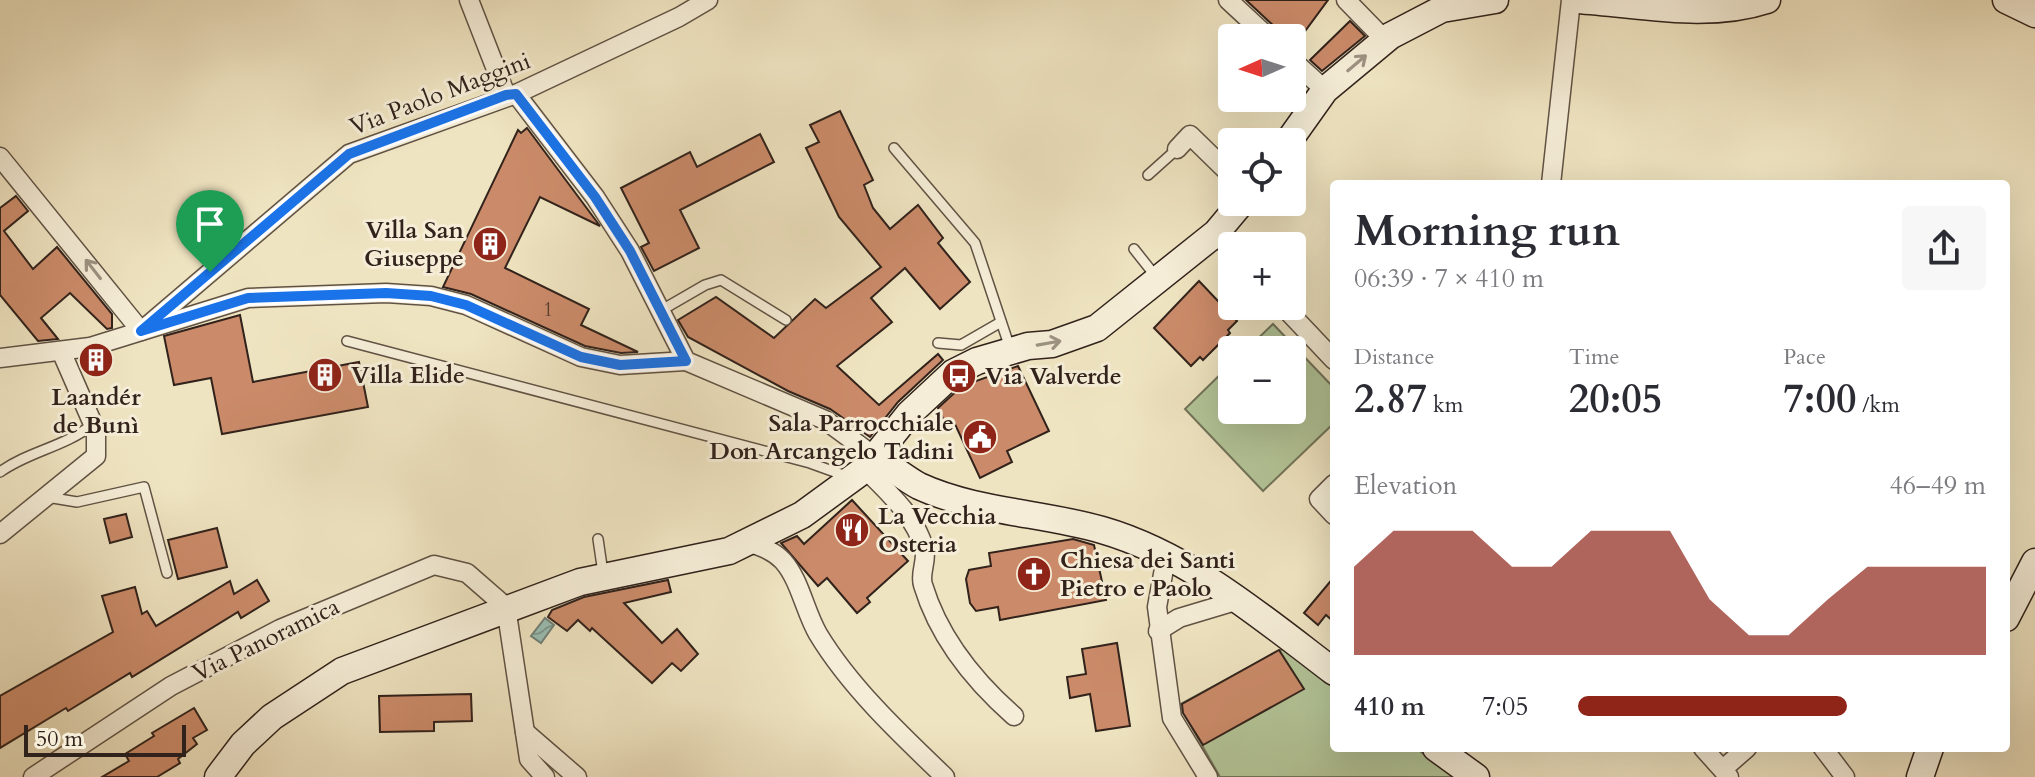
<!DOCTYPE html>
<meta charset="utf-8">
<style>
body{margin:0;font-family:Cardo,serif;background:#f7f7f7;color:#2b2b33;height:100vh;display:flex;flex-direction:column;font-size:30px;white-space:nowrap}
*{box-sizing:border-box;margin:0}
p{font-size:26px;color:#7c7c81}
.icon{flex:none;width:44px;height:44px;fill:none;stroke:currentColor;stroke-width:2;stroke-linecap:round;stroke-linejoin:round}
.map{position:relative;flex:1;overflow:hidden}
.drawer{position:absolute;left:1330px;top:180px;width:680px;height:572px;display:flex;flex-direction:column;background:#fff;border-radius:8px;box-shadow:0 8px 32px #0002}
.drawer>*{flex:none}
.needle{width:52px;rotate:267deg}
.fabs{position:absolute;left:1218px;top:24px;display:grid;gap:16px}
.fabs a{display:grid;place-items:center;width:88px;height:88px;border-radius:8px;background:#fff;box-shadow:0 8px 32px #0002;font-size:40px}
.scale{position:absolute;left:24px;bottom:20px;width:162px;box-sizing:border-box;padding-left:8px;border:4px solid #31221b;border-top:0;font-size:22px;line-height:28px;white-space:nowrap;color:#31221b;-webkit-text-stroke:6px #f5edd7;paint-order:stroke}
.pin{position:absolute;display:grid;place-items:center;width:68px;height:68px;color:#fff;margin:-82px -34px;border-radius:50% 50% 50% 0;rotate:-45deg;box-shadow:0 0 8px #0007}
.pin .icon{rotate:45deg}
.round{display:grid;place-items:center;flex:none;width:84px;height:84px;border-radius:8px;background:#f7f7f7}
.overview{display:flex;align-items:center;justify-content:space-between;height:136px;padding:0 24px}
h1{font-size:44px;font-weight:700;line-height:60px}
.figures{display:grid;grid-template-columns:repeat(3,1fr);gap:12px;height:136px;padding:8px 24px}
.figures div{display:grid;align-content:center}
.figures b{font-size:40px;font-weight:700}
.figures small{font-size:22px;font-weight:400}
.figures p{font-size:22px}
.chart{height:224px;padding:16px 24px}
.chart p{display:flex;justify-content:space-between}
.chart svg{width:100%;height:144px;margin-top:8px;fill:#8f2418;opacity:.7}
ul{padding:0 24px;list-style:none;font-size:26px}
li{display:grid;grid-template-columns:128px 96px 1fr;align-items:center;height:60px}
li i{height:20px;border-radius:10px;background:#8f2418}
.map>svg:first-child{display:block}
</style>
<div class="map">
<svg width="2035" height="777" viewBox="0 0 2035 777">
<defs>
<pattern id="water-waves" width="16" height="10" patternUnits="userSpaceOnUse" patternTransform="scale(2)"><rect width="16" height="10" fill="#9abeb4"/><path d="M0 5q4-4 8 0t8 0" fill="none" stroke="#7e9a92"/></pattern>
</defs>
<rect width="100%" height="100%" fill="#efe4c1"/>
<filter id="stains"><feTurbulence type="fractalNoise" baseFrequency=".0025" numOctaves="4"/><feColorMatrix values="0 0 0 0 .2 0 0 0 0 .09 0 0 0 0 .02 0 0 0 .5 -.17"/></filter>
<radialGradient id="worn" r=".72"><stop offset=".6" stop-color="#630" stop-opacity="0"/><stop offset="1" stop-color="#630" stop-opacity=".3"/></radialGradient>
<g fill="#b3c598" stroke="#72745a" stroke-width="2">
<path d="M1273 324 1334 388V423L1263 491 1185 409 1232 363V410H1292V350H1246Z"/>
<path d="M1288 646 1334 683V748H1416L1453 777H1220L1179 705Z"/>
</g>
<path fill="url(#water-waves)" stroke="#708077" stroke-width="2" d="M545 618 554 625 541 643 531 636Z"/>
<g fill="#cb8b6a" stroke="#31221b" stroke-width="2">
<path d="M1246 0H1328L1300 38H1281L1277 29Z"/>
<path d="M1350 21 1365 36 1322 71 1310 60Z"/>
<path d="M840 111 873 180 864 185 873 208 890 229 918 205 943 238 938 243 970 282 940 309 905 268 871 298 892 322 837 366 879 405 938 354 943 360 898 402 870 437 830 409 788 391 688 337 678 320 716 297 774 338 815 299 826 308 881 267 839 217 806 148 819 142 810 125Z"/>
<path d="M527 128 600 226 540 197 505 268 589 309 581 325 638 352 621 353 585 346 471 294 443 287 518 130 521 133Z"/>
<path d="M760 134 774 162 680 210 699 248 654 271 641 247 649 243 621 188 690 152 697 167Z"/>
<path d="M16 196 28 211 4 231 33 269 57 247 112 314V328L107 329 70 293 41 318 58 339 38 341 0 295V208Z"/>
<path d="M1199 281 1237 321 1228 330 1230 333 1203 360 1200 357 1191 366 1154 328Z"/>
<path d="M240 315 253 382 359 362 368 407 222 434 211 378 174 385 164 336Z"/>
<path d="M109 354 111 361 83 370 81 360Z"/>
<path d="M1018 366 1049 431 1007 451 1012 462 980 478 954 422 946 425 938 408 962 386Z"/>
<path d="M852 500 908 561 867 598 870 602 857 613 827 578 818 586 781 543 797 536 804 544Z"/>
<path d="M126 514 132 537 110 543 104 519Z"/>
<path d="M217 528 227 567 178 579 168 540Z"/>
<path d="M1073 539 1094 545 1106 600 1000 620 998 607 976 611 970 603 966 579 969 570 991 566 989 553Z"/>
<path d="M1334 577V622L1326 615 1318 625 1304 613Z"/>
<path d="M257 580 269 601 241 618 238 612 132 677 130 673 68 711 66 708 0 748V696L113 632 102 596 135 587 142 614 147 611 156 626 230 581 234 594Z"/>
<path d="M668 580 671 592 624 603 662 643 677 629 698 654 681 671 672 663 652 683 592 628 590 631 578 620 567 631 548 617 552 610 584 597Z"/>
<path d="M1117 643 1130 726 1096 731 1090 694 1070 698 1067 677 1086 674 1082 649Z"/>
<path d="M1279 650 1304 689 1203 745 1183 713 1182 704Z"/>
<path d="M471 694 472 721 434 722V731L380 732 379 696Z"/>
<path d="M194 708 207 730 193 738 197 744 178 759 180 763 157 777H102L129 761 125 754 154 736 152 733Z"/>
</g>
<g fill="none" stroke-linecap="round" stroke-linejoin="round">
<g stroke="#605244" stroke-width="12">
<g id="lane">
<path d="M894 148 975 243 1010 348"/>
<path d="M1148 175 1177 149"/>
<path d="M1134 249 1157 278"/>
<path d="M660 311 705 285 721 280 786 320"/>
<path d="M347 341 810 463 846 476"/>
<path d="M938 343 961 345 1001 322"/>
<path d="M0 472C29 451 65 447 93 424"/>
<path d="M47 497 77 502 144 487 167 573"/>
<path d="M598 539 603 573"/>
</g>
</g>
<g stroke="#605244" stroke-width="21">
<g id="street">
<path d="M469 0 506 95"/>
<path d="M1228 0 1269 38"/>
<path d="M1346 0 1385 40"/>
<path d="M1292 60 1325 90"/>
<path d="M516 94 595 197 630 251 686 361 825 420 874 456"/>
<path d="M1177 149 1190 135 1232 176"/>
<path d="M0 157 141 331"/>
<path d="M1551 184 1571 0"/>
<path d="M1216 233 1232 251"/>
<path d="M1283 306 1334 360"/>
<path d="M146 327 349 154 516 94 679 17 708 0"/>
<path d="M0 358 90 347 248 298 386 293 431 296 466 305 581 357 620 365 686 361"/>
<path d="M865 469C888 492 915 516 924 548 928 560 919 573 923 585 939 638 973 680 1014 716"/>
<path d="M1334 484 1319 499 1334 515"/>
<path d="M0 534 96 456V431L61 351"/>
<path d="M745 541C759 546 773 550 783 561 800 580 805 612 818 634 850 687 900 734 945 777"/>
<path d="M1166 558 1157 607 1172 718 1208 777"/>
<path d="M1158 631 1179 618 1239 600"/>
<path d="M525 732 577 777"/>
<path d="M1703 748 1729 777"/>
<path d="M1823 748 1845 777"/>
<path d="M1723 769 1747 748"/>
<path d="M33 777 171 686 280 629 434 565 467 573 506 607 529 759 545 777"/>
</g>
</g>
<g stroke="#31221b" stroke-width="29">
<g id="secondary">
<path d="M1577 0C1640 4 1706 20 1767 0"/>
<path d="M2006 0 2035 14"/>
<path d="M1288 142 1325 90 1390 36 1442 9 1495 0"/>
<path d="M874 456C889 465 904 478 919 486 975 512 1044 513 1102 530 1189 555 1263 618 1334 672"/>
<path d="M2006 618 2035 562"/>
<path d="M1436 748 1476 777"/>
<path d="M218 777 243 744 272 717 342 671 580 582 729 551 802 515 865 469 909 414 953 373 977 361 1028 346 1052 344 1097 328 1216 233 1242 202"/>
<path d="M1920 777 1930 748"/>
</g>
</g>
<use href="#lane" stroke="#f5edd7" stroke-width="9"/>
<use href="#street" stroke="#f5edd7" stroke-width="18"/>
<use href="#secondary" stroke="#f5edd7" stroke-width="26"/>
</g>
<defs><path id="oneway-shaft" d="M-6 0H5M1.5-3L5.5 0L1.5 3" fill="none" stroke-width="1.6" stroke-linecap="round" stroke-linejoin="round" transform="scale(2)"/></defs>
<g stroke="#9d9282">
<use href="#oneway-shaft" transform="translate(1357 63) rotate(-40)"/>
<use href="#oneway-shaft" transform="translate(93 269) rotate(-128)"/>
<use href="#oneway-shaft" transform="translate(1049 343) rotate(-10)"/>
</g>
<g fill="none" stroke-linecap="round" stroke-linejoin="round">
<g stroke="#fff" stroke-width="16">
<path id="route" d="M516 94 595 197 630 251 686 361 620 365 581 357 466 305 431 296 386 293 248 298 141 331 349 154 506 95Z"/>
</g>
<use href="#route" stroke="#1a73e8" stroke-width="10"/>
</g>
<defs>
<g id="building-disc" transform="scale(1.8)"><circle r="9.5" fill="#8f2418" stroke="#f5edd7"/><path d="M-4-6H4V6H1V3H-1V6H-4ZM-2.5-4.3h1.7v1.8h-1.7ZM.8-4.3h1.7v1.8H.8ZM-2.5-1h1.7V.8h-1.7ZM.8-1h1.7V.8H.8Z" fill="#fff"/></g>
<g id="bus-disc" transform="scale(1.8)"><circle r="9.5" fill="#8f2418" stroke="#f5edd7"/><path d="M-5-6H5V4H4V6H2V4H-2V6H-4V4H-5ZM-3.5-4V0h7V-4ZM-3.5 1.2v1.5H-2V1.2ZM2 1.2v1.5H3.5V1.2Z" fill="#fff"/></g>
<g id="civic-disc" transform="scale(1.8)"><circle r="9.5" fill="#8f2418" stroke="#f5edd7"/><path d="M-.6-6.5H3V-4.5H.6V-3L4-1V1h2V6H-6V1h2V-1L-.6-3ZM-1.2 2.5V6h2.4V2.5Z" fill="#fff"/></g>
<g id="restaurant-disc" transform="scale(1.8)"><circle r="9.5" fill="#8f2418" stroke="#f5edd7"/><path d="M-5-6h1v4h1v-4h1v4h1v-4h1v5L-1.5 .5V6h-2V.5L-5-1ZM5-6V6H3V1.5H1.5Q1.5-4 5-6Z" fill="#fff"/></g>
<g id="church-disc" transform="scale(1.8)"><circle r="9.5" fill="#8f2418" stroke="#f5edd7"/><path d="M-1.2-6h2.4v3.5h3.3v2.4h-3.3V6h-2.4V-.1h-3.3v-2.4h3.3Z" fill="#fff"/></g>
</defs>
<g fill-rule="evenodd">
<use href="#building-disc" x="490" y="244"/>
<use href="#building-disc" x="96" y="360"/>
<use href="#building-disc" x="325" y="375"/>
<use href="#bus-disc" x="959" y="376"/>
<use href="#civic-disc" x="980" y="437"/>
<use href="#restaurant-disc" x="852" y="530"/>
<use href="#church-disc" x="1034" y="574"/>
</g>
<g text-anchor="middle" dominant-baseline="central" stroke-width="6" stroke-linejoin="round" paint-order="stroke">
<g font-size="20" fill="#583c2f">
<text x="548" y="309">1</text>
</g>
<g font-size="24" fill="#31221b" stroke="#f5edd7">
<text transform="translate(440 94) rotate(-21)">Via Paolo Maggini</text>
<text transform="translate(266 640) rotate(-26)">Via Panoramica</text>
</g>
<g font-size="24" font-weight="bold" fill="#31221b" stroke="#f5edd7" text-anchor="start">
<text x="464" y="230" text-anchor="end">Villa San<tspan x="464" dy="28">Giuseppe</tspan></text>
<text x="351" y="375">Villa Elide</text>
<text x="985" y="376">Via Valverde</text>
<text x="96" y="397" text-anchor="middle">Laandér<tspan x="96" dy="28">de Bunì</tspan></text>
<text x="954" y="423" text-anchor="end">Sala Parrocchiale<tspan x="954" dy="28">Don Arcangelo Tadini</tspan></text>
<text x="878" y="516">La Vecchia<tspan x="878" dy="28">Osteria</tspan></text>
<text x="1060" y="560">Chiesa dei Santi<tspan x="1060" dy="28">Pietro e Paolo</tspan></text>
</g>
</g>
<rect width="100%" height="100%" filter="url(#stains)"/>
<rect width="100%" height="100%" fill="url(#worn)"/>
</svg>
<div class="fabs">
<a><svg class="needle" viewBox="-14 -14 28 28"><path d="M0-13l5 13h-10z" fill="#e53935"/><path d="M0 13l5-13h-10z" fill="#7c7c81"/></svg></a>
<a><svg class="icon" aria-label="locate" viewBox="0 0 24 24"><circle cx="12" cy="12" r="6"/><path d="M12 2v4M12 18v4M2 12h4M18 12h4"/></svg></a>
<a>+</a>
<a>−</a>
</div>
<div class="scale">50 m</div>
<div class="pin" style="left:210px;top:272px;background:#1e9e55"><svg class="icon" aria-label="arrive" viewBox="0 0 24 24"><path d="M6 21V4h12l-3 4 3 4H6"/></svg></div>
<section class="drawer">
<div class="overview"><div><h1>Morning run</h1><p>06:39 · 7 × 410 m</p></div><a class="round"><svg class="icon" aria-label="share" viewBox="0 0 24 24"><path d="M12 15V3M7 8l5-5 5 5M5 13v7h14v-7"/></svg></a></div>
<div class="figures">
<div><p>Distance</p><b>2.87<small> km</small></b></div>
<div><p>Time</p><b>20:05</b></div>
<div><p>Pace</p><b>7:00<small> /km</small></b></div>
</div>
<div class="chart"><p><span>Elevation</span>46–49 m</p>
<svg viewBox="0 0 160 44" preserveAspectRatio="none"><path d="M0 44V17L10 6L20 6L30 6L40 17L50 17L60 6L70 6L80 6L90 27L100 38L110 38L120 27L130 17L140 17L150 17L160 17V44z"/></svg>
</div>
<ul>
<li><b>410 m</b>7:05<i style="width:66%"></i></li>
</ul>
</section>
</div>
